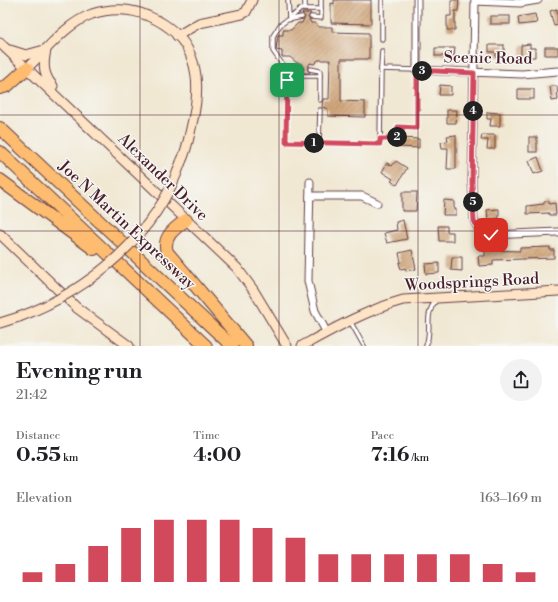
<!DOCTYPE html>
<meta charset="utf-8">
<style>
body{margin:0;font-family:"Libre Bodoni",serif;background:#f2f2f2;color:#202124;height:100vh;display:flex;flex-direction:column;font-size:15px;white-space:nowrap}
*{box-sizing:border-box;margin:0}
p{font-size:13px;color:#757577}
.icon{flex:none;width:22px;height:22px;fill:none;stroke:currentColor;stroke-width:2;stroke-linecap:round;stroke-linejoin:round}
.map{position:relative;height:346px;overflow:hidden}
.panel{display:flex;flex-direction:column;background:#fff;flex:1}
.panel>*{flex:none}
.pin{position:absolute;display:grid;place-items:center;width:34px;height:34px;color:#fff;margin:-17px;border-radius:8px;box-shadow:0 2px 6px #0006}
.km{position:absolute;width:20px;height:20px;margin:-10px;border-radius:50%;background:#222;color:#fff;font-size:11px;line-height:20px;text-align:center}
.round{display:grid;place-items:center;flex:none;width:42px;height:42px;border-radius:21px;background:#f2f2f2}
.summary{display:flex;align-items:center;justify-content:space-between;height:68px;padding:0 16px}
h1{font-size:22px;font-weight:700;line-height:30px}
.figures{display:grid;grid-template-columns:repeat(3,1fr);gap:6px;height:68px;padding:4px 16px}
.figures div{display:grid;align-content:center}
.figures b{font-size:20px;font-weight:700}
.figures small{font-size:11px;font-weight:400}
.figures p{font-size:11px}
.chart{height:112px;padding:8px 16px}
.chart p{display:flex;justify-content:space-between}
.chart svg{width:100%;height:72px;margin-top:4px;stroke:#d1495b;stroke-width:6}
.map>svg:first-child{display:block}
</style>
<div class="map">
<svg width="558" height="346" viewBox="0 0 558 346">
<defs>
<pattern id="building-hatch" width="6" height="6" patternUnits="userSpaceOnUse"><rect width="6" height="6" fill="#d0a67a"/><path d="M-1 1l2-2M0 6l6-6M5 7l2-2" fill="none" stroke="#ab8764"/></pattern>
</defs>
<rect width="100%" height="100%" fill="#f6f6f2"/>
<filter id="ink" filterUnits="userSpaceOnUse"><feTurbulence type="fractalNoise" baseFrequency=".025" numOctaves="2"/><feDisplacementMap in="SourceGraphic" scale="8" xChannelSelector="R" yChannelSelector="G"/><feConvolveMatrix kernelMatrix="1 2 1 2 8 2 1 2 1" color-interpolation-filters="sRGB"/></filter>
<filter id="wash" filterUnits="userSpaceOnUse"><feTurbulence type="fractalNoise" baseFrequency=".012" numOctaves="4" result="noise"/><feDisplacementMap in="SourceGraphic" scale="16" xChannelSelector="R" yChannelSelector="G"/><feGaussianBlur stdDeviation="0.9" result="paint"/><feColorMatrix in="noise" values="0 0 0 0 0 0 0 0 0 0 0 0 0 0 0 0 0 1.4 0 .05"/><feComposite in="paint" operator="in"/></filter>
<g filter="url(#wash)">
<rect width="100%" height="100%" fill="#f1e8d3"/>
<g id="blocks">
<g fill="url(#building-hatch)">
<path d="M334 0H371V24L331 23V3L334 4Z"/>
<path d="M451 0H459L458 11H455V30H447V16H451Z"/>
<path d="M557 9 558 25 554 26 550 11Z"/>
<path d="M302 13H311L308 17 311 23H315L318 27H332V32L369 33V59H341V101L365 102V117L328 116V109L322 107 323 99H329L330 60H318L314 64 310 63 307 69 310 73H301L304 69 301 63H297L290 57H282V51L276 50 278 35H283V30H291L298 23H302L305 17Z"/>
<path d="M535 14 537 23 519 25 518 17Z"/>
<rect x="490" y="16" width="20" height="8"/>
<path d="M530 44V48H535V57H521V45Z"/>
<path d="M489 45H504V57H496V52H489Z"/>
<rect x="545" y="47" width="13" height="8"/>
<path d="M435 48H455L454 56H435Z"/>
<path d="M440 85 451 86V95H439Z"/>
<path d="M550 86H557L558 100 552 101Z"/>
<rect x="518" y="89" width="16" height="10"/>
<path d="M447 110H457L456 123H447Z"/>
<path d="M487 112 500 113V126H490L491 119H487Z"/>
<path d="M456 135V169H447L448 148H442L441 142 448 141 447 136Z"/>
<path d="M482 135H495V149H487L488 140H481Z"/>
<rect x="529" y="137" width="8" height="15"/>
<path d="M401 138 419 139V148L400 147Z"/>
<path d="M538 157 543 171 534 174 529 161Z"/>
<path d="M396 161 407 168 397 185 391 181 393 179 382 172 387 163 392 166Z"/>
<path d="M402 192H417L416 211H402Z"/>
<path d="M444 200 454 201V209H456V215H443Z"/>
<path d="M544 201H549V204L555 203 556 215H549V213L527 214V206L544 204Z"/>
<path d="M499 209V218L488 219 487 210Z"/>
<path d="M403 220 407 239 387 243 384 233 397 230 396 222Z"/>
<path d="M438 226H447V232H453V241H439Z"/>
<path d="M550 247V250H554V258L493 260V265L479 266 478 256H485V250L520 251V248Z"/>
<path d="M412 250 416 269 406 271 405 268 401 269 399 263 401 262 399 253Z"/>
<path d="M452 257H462V271L451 270Z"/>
<path d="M439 263V273L426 274 425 264Z"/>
</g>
</g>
</g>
<g filter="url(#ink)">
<use href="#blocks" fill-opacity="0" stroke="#633d44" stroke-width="1"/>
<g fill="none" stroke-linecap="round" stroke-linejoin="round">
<g stroke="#633d44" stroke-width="5.5">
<g id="lane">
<path d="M288 0 289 19"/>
<path d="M305 9V0"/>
<path d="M302 17 287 20 280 25 273 36V51L287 71 286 142 380 144 381 69"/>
<path d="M311 17 321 18V0"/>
<path d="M290 18 301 9H321"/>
<path d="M382 39V0"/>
<path d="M310 69 320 71V100"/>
<path d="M287 71 301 69"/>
<path d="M287 76H320"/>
<path d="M380 139H397L398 127 417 128V70L381 69 382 51"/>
<path d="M319 143 320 110"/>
<path d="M350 321 364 346"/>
<path d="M426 346C433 327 423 317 436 300"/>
</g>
</g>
<g stroke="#633d44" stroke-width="9">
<g id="street">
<path d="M417 0V70L522 74 558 71"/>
<path d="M475 0 472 182 474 221 481 233 491 235 558 232"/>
<path d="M475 1 520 3 538 0"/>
<path d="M310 182 308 281 315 311 327 333"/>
<path d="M310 196H362L377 203"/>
</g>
</g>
<g stroke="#633d44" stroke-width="11">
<g id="secondary">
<path d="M177 36 199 23 242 14 246 12 252 0"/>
<path d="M0 43 237 268 254 291 287 346"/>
<path d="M10 50 26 55 44 50"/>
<path d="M46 50C43 64 43 75 53 86"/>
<path d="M27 68C48 49 64 25 92 14 110 8 131 8 148 16 197 36 203 78 192 124 189 137 187 150 181 162"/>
<path d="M0 234 77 308 129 346"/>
<path d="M0 323 19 317"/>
<path d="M302 346C335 328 367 310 403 300L558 291"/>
</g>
</g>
<g stroke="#633d44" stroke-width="14">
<g id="highway">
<path d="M0 88 7 86 27 68"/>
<path d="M0 128 232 346"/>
<path d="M0 152 206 346"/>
<path d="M0 180 94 249"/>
<path d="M186 220C175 228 162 237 167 252L246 346"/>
</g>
</g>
<use href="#lane" stroke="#fff" stroke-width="3.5"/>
<use href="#street" stroke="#fff" stroke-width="7"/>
<use href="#secondary" stroke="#fee4c6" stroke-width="9"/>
<use href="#highway" stroke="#fdbc70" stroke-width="12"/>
<g stroke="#633d44" stroke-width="11" stroke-linecap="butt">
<path id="secondary-bridge" d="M19 317C89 291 157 234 181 162"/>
</g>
<use href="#secondary-bridge" stroke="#fee4c6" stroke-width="9"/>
</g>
</g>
<g fill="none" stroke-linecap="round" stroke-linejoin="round" filter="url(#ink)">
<g stroke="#fff" stroke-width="8">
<path id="route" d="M287 80 286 142 380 144V139H397L398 127 417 128V70L474 73 472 182 474 222 482 233 491 235"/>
</g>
<use href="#route" stroke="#d1495b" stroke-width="5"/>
</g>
<path fill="none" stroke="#4a1f2b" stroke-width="1" stroke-opacity="0.55" d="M140 0V346M279 0V346M418 0V346M0 115H558M0 231H558"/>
<g text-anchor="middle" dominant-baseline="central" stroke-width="3" stroke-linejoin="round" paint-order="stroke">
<g font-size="16" fill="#4a1f2b" stroke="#f6f6f2">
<text transform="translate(488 58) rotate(1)">Scenic Road</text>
<text transform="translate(163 177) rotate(44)">Alexander Drive</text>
<text transform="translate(127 225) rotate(43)">Joe N Martin Expressway</text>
<text transform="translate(472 282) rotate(-3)">Woodsprings Road</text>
</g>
</g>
</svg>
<div class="pin" style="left:287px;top:80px;background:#1e9e55"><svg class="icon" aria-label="arrive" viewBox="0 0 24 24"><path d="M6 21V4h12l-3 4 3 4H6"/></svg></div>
<div class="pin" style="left:491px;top:235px;background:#d93025"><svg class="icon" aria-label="check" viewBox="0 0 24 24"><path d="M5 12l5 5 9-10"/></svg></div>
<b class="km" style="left:314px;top:143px">1</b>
<b class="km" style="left:397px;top:137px">2</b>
<b class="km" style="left:422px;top:71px">3</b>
<b class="km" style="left:473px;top:111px">4</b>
<b class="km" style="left:473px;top:202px">5</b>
</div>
<section class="panel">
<div class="summary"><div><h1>Evening run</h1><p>21:42</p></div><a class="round"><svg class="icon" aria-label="share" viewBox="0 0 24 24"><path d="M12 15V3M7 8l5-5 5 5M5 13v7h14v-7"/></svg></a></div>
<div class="figures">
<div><p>Distance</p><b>0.55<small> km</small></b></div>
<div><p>Time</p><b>4:00</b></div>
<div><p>Pace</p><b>7:16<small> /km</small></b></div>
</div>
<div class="chart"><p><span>Elevation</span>163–169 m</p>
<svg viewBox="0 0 160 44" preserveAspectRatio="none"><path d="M5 44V38M15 44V33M25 44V22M35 44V11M45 44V6M55 44V6M65 44V6M75 44V11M85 44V17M95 44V27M105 44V27M115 44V27M125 44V27M135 44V27M145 44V33M155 44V38"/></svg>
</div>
</section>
